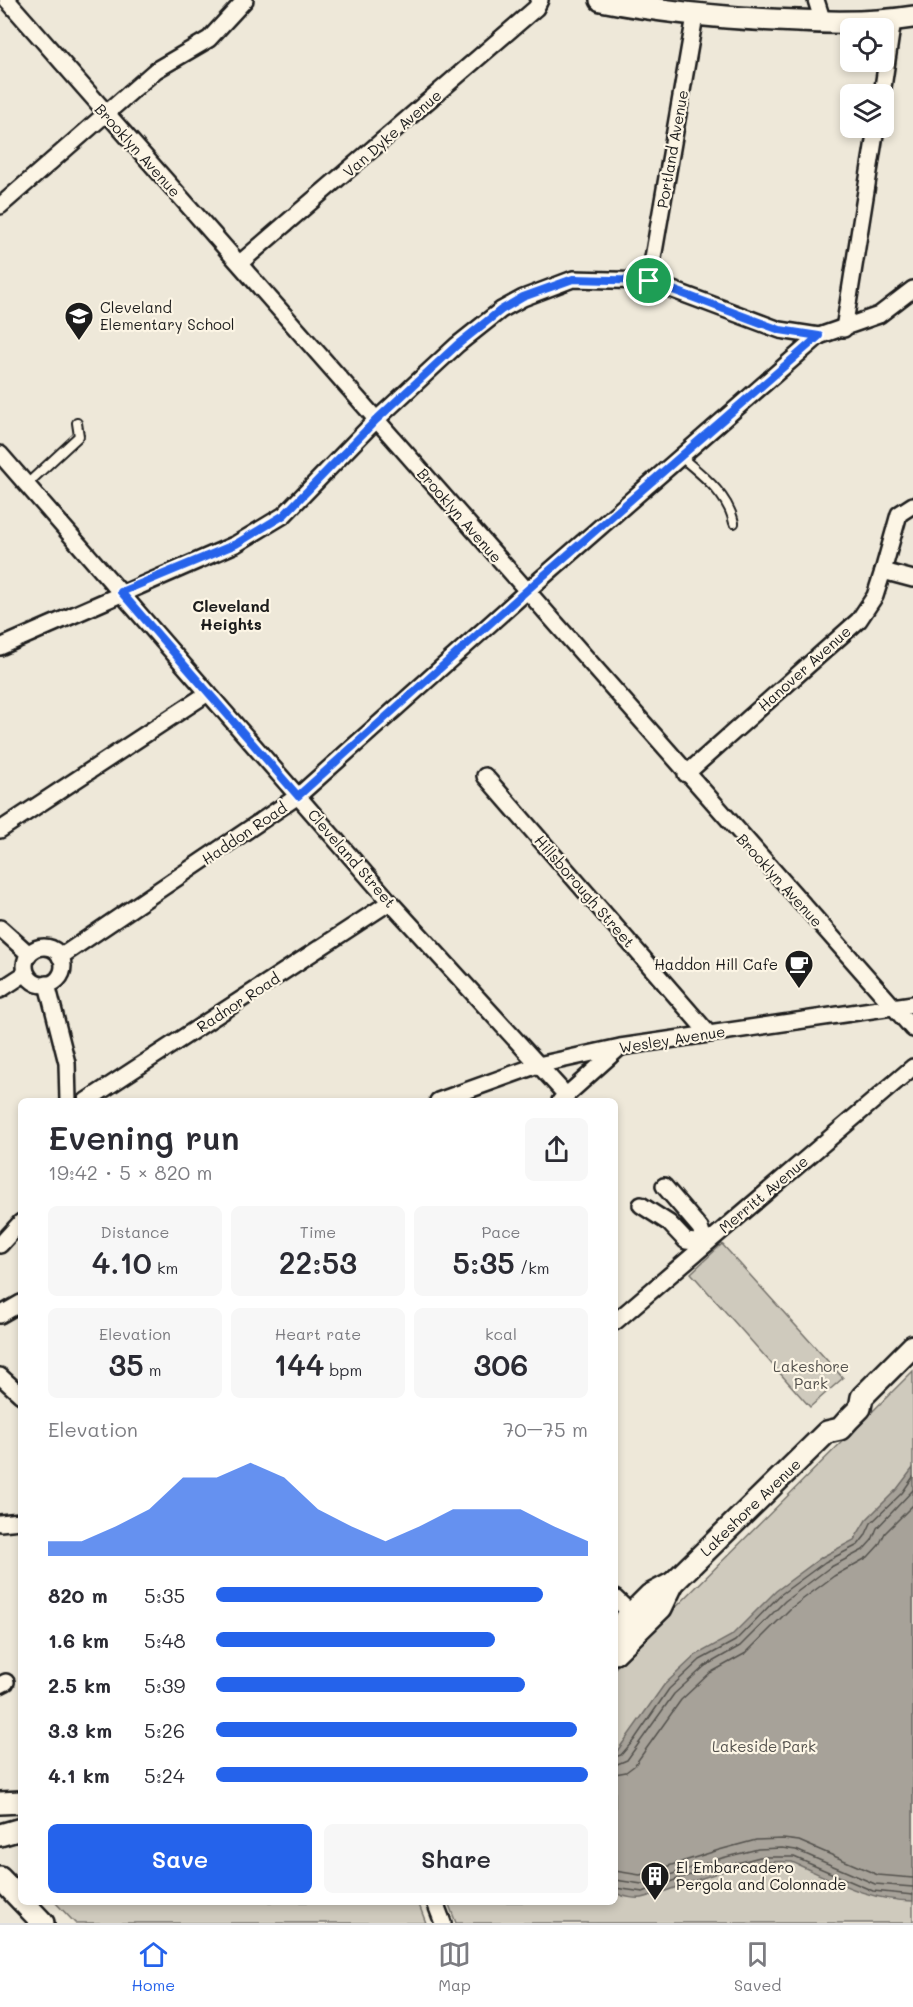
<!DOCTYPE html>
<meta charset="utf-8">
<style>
body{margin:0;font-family:Mali,sans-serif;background:#f7f7f7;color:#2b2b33;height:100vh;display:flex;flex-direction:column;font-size:22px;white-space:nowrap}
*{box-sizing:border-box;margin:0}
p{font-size:20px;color:#7c7c81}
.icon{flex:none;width:33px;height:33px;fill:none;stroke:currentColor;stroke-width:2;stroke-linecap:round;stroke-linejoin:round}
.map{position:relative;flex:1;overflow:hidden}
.side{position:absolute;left:18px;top:1098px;width:600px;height:807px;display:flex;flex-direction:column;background:#fff;border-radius:9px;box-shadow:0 3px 9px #0003}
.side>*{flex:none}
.controls{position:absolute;left:840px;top:18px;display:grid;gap:12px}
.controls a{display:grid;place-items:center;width:54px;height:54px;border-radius:9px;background:#fff;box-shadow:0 3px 9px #0003;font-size:30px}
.pin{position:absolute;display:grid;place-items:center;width:51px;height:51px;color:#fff;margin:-26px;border:3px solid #fff;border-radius:50%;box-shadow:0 2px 6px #0007}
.round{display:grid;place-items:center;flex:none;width:63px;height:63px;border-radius:9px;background:#f7f7f7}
.head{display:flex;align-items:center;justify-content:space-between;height:102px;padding:0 30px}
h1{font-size:33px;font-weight:600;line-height:45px}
.metrics{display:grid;grid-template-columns:repeat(3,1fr);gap:9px;height:102px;padding:6px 30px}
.metrics div{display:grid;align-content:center;border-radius:9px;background:#f7f7f7;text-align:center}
.metrics b{font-size:30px;font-weight:600}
.metrics small{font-size:16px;font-weight:400}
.metrics p{font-size:16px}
.chart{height:168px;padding:12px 30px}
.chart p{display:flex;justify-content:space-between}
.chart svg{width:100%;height:108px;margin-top:6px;fill:#2563eb;opacity:.7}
.action{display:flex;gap:12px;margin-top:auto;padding:12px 30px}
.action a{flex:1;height:69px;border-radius:9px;background:#2563eb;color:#fff;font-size:24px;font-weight:600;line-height:69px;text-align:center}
.action a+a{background:#f7f7f7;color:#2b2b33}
ul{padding:0 30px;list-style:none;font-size:20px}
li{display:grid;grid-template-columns:96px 72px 1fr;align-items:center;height:45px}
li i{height:15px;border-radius:8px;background:#2563eb}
.tabs{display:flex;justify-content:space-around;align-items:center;height:84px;border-top:2px solid #e1e1e2;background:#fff;font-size:16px;color:#7c7c81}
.tabs a{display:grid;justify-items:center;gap:3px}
.tabs .active{color:#2563eb}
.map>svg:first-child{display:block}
</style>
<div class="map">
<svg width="913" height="1923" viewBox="0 0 913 1923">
<rect width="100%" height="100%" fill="#eee8d9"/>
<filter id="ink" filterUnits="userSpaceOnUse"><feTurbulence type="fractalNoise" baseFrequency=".0167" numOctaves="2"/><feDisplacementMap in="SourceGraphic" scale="12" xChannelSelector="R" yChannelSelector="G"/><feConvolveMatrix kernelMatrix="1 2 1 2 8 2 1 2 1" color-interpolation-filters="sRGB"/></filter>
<g filter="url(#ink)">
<g fill="#cfcabd" stroke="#76736c" stroke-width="1.5">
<path d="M722 1244 843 1378 810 1407 691 1273Z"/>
<path d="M913 1371V1923H456L448 1902H615V1668Z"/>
<path d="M55 1902H418L426 1923H75Z"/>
</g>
<path fill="#a7a299" stroke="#6f6c67" stroke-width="1.5" d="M913 1468V1901C868 1901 833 1880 792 1862 741 1857 691 1885 646 1897 637 1900 624 1897 615 1893V1754L664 1685 696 1655 731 1636 776 1591 822 1557 854 1540 866 1520 897 1489Z"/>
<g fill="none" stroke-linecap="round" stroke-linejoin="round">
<g stroke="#54524e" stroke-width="1.5">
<path d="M615 1757 621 1755 634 1740 669 1689 700 1660 735 1641 780 1595 825 1562 858 1545 865 1536 871 1523 902 1493 913 1477"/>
<path d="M615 1765 627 1760 674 1694 705 1666 740 1646 785 1601 829 1568 863 1550 872 1540 877 1528 913 1490"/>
<path d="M615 1774 626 1772 634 1766 681 1700 710 1673 746 1653 791 1608 834 1576 868 1557 879 1545 885 1533 913 1505"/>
<path d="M615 1871 640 1875 719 1850 756 1840 783 1839 799 1841 878 1875 913 1878"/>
<path d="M615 1880 642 1884 722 1858 758 1849 782 1848 796 1850 875 1884 913 1887"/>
<path d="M615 1888 643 1892 683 1877 760 1857H794L873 1891 913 1895"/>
</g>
<g stroke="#1c1c1c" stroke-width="12">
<g id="lane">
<path d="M681 457C702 475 728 494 734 523"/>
<path d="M27 484 79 436 77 423"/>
</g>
</g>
<g stroke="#1c1c1c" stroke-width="20">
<g id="street">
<path d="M7 0 913 1029"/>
<path d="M816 0 823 22"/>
<path d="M882 94 893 20"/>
<path d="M0 206 156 70 209 39 245 0"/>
<path d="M240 263 536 8 540 0"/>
<path d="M649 281 695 16"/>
<path d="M844 329 876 128"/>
<path d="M0 454 390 902 566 1095"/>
<path d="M883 571 899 514 913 505"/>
<path d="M0 647 236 544 284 515 376 420 457 345 501 310 523 298 573 279 649 281 780 330 819 336 879 315 913 289"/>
<path d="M686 774 859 620 875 596 883 571 913 579"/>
<path d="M485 776 708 1033"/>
<path d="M0 830 208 693"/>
<path d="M0 928 29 954"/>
<circle cx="44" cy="966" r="19"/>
<path d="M60 957 298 796 527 591 819 336"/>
<path d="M47 984 67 1063 68 1101"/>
<path d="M0 990 26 973"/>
<path d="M86 1101 390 902"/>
<path d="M438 1101 538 1065 620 1047 913 1004"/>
<path d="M560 1101 618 1049"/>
<path d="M641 1205 669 1223 686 1241 705 1243 700 1228 664 1186"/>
<path d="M0 1245 21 1222"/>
<path d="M0 1315 21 1303"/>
<path d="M615 1322 913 1067"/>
<path d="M0 1376 21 1395"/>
<path d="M0 1523 21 1521"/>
<path d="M615 1598 637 1619"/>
<path d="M0 1685 6 1682"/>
<path d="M435 1902 443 1923"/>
</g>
</g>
<g stroke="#1c1c1c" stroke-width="26">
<g id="secondary">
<path d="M601 0C667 13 731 19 798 21 836 23 876 23 913 17"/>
<path d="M615 1630 650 1595 673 1583 827 1432 840 1429 849 1419 860 1408 862 1397 913 1346"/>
<path d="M615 1653 661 1608 673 1583"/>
<path d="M0 1803 21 1802"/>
<path d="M0 1835 21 1829"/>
<path d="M0 1878 21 1900"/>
<path d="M23 1902 43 1923"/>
</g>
</g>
<use href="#lane" stroke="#fcf5e5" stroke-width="8"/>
<use href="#street" stroke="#fcf5e5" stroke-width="15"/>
<use href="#secondary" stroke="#fcf5e5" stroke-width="21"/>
</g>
</g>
<g fill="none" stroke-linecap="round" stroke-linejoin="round" filter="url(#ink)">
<g stroke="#fff" stroke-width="12">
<path id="route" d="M573 279 649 281 780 330 819 336 526 591 298 796 121 592 236 544 284 515 376 420 457 345 501 310 523 297Z"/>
</g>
<use href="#route" stroke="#2563eb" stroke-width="8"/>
</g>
<defs>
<g id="school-pin" transform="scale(1.5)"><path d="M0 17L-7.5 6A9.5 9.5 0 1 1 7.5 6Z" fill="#1c1c1c" stroke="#fcf5e5"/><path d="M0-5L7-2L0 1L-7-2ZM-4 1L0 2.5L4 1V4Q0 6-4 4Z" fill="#fff"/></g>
<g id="cafe-pin" transform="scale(1.5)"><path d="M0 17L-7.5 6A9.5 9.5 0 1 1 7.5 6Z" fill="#1c1c1c" stroke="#fcf5e5"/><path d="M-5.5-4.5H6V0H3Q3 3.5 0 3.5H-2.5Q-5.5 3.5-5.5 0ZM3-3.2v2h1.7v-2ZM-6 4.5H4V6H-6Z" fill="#fff"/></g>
<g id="building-pin" transform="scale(1.5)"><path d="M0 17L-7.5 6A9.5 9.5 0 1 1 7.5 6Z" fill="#1c1c1c" stroke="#fcf5e5"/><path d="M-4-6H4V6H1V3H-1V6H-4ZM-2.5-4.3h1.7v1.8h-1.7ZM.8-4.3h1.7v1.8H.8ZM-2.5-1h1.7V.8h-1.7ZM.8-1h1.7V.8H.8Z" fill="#fff"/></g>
</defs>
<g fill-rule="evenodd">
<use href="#school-pin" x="79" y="316"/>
<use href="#cafe-pin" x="799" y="964"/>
<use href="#building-pin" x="655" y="1876"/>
</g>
<g text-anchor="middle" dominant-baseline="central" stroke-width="4.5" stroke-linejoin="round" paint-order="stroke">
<g font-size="15" fill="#1c1c1c" stroke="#fcf5e5">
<text transform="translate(392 133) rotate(-41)">Van Dyke Avenue</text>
<text transform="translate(672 149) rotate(-80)">Portland Avenue</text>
<text transform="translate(138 150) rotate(48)">Brooklyn Avenue</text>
<text transform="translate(460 515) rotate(49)">Brooklyn Avenue</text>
<text transform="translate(804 668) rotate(-42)">Hanover Avenue</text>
<text transform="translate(244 833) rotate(-34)">Haddon Road</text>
<text transform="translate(352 858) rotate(49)">Cleveland Street</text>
<text transform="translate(780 880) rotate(48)">Brooklyn Avenue</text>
<text transform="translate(585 891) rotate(49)">Hillsborough Street</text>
<text transform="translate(238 1002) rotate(-33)">Radnor Road</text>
<text transform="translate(672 1039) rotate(-9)">Wesley Avenue</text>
<text transform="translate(763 1194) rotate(-40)">Merritt Avenue</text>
<text transform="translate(750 1507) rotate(-44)">Lakeshore Avenue</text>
</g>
<g font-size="15" fill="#1c1c1c" stroke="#fcf5e5" text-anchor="start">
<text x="100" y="307">Cleveland<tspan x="100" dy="17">Elementary School</tspan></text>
<text x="778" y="964" text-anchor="end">Haddon Hill Cafe</text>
<text x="676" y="1867">El Embarcadero<tspan x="676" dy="17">Pergola and Colonnade</tspan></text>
</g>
<g font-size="15" fill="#52504c" stroke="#fcf5e5">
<text x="811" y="1366">Lakeshore<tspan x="811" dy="17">Park</tspan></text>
<text x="764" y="1746">Lakeside Park</text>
</g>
<g font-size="16" font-weight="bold" fill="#1c1c1c" stroke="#fcf5e5">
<text x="231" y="605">Cleveland<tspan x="231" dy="18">Heights</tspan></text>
</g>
</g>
</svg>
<div class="controls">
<a><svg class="icon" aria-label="locate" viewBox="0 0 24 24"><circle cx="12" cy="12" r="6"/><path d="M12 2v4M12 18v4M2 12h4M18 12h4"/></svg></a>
<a><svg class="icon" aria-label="layers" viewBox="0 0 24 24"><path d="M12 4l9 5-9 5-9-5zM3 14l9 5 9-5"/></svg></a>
</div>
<div class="pin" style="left:649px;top:281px;background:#1e9e55"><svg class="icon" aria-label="arrive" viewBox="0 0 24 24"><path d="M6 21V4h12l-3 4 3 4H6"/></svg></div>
<section class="side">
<div class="head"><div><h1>Evening run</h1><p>19:42 · 5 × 820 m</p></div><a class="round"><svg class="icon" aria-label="share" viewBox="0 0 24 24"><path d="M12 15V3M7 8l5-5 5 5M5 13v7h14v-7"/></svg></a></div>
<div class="metrics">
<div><p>Distance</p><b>4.10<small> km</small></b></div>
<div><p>Time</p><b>22:53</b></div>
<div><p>Pace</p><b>5:35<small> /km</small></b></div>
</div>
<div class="metrics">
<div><p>Elevation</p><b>35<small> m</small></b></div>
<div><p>Heart rate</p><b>144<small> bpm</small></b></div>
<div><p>kcal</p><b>306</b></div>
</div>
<div class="chart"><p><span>Elevation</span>70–75 m</p>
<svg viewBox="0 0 160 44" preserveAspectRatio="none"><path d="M0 44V38L10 38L20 32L30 25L40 12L50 12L60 6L70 12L80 25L90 32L100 38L110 32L120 25L130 25L140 25L150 32L160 38V44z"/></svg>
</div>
<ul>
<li><b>820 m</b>5:35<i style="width:88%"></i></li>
<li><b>1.6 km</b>5:48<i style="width:75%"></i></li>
<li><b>2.5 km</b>5:39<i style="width:83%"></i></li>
<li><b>3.3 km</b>5:26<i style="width:97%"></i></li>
<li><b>4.1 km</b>5:24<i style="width:100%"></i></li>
</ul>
<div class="action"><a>Save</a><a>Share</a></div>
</section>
</div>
<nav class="tabs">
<a class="active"><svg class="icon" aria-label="home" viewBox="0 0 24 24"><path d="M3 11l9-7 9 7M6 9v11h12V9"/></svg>Home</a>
<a><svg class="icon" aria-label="map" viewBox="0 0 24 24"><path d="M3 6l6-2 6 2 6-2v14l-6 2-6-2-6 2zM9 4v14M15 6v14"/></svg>Map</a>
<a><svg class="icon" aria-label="saved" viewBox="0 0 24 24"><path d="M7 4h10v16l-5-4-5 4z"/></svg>Saved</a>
</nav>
